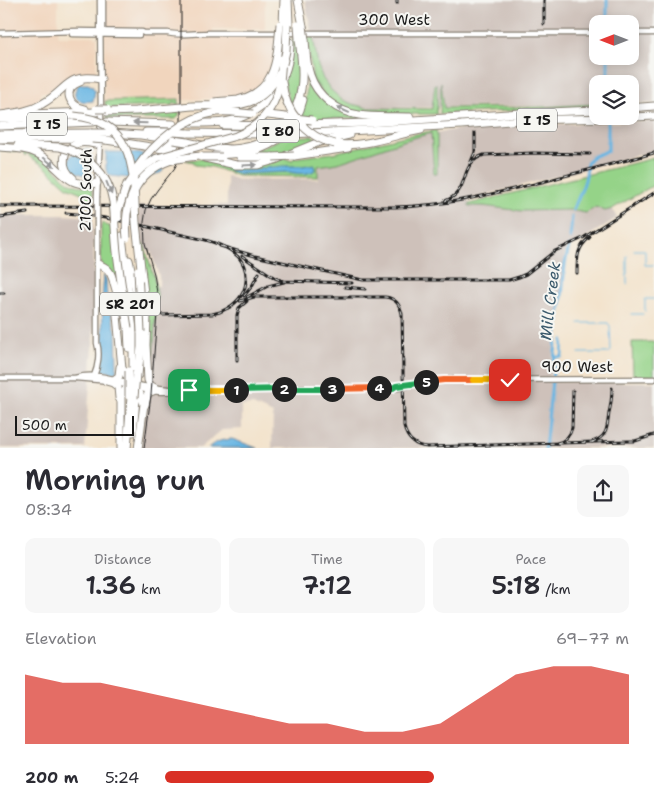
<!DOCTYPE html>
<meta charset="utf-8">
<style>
body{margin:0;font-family:"Shantell Sans",sans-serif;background:#f7f7f7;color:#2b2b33;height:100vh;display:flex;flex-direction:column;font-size:19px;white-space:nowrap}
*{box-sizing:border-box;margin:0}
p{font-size:16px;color:#7c7c81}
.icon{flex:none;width:28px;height:28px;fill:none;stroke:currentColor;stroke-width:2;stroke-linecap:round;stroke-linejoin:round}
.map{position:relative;height:448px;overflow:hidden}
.panel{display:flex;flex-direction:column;background:#fff;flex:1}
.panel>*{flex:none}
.needle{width:32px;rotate:270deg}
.tools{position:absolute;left:589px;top:15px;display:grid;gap:10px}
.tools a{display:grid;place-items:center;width:50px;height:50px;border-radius:10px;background:#fff;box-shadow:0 2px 12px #0003;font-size:25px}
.scale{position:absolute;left:15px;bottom:12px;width:119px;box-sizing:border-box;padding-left:5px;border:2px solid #1c1c1c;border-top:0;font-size:14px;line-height:18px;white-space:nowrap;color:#1c1c1c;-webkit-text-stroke:4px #f6f6f2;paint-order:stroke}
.pin{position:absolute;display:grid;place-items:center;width:42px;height:42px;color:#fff;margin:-21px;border-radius:10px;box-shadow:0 2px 8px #0006}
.km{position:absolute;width:25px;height:25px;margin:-12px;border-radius:50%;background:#222;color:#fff;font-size:14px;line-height:25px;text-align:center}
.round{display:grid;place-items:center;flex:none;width:52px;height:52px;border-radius:10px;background:#f7f7f7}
.overview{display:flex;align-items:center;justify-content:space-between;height:85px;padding:0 25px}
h1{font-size:28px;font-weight:600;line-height:38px}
.figures{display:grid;grid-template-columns:repeat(3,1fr);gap:8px;height:85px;padding:5px 25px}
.figures div{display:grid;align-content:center;border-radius:10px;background:#f7f7f7;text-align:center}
.figures b{font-size:25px;font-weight:600}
.figures small{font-size:14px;font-weight:400}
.figures p{font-size:14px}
.chart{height:140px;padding:10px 25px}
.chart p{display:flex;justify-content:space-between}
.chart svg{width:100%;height:90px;margin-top:5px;fill:#d93025;opacity:.7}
ul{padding:0 25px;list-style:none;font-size:16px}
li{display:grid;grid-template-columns:80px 60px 1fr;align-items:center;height:38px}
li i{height:12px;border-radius:6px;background:#d93025}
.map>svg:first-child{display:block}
</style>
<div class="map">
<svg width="654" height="449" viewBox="0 0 654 449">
<rect width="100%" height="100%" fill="#f6f6f2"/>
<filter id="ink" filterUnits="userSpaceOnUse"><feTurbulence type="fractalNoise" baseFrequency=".02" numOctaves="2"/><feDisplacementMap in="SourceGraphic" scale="10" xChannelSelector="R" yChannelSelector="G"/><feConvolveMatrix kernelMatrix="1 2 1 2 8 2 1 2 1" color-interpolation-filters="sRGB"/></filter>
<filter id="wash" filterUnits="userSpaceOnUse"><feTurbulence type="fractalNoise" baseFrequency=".0096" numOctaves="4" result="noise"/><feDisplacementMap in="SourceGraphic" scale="20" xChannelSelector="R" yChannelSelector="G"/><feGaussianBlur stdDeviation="1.12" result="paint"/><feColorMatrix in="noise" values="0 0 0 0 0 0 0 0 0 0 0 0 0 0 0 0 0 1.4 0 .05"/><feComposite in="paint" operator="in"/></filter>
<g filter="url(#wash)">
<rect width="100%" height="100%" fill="#f3e3cc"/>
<g fill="#f1d5bd">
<path d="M0 0H58V36H94L97 38 96 76 72 77 57 92H41L38 102 36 105 27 109 0 113Z"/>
<path d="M106 0H265V29H213V35H276L274 60 271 70 260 86 246 96 185 100 104 101V3Z"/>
</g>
<g fill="#cec1ba" fill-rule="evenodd">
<path d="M305 0H654V103L630 104V84H598L597 105 371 108 353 105 333 94 323 80 317 61ZM598 24H630V56H598Z"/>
<path d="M654 121V151L469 199V206H483L522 211 569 210 586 213 596 207 605 211 612 209 617 218 577 243 565 247 564 270 549 382H654V448H272L273 414 253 405 242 406V429L222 430 200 448H139L150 378 156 286H159V276L151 252 141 247 138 225 139 206 227 205V176L238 180 318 179 319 163 412 136 475 127Z"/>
<path d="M0 215H64L93 217 94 271 93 345 85 448H0Z"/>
</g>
<g fill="#95d388" stroke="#587852">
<path d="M306 36H313L318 66 323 79 331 90 341 99 352 104 367 108 432 109 435 84H437V109L436 111 437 114H358L328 100 313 79Z"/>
<path d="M292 39 297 40 300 81 292 111 284 82 292 51Z"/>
<path d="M303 39 306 65 325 102 376 119 298 118C301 112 303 105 305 99 310 81 304 58 303 39Z"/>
<path d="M441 82 444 108 537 107 597 104V107L440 114Z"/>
<path d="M179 99V104L176 105 175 102 173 105 139 107 107 108 105 105V101Z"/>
<path d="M179 109V116L176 119H107V114L172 110 176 111Z"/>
<path d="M437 130 436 132 437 134V174H434L431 133 406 140 338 163 318 166V177L238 176 213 167 195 165 194 162 185 160 201 159 231 166 284 158 292 161 294 158 333 153 405 136Z"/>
<path d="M312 136 319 140 282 156 247 154 285 137Z"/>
<path d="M0 149C19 151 37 152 52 165 58 171 62 178 69 182 77 187 85 185 92 189L93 193V206H88L87 199 84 194 67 187 43 165 30 157 27 152 26 156 22 152 0 150Z"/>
<path d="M654 158V185L612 209 605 211 596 207 586 213 569 210 522 211 483 206H469V204Z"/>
<path d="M103 223 106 225 114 228 119 270 116 284 101 262V226Z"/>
<path d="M141 243 144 245 154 277 157 294 153 355 149 358 144 277 148 273 143 272Z"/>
<path d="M632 342H654V376H633Z"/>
</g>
<g fill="#69b6e3" stroke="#426980">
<path d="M80 84H88L92 86 95 91 93 101C81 103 70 100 77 86Z"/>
<path d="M87 149 89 151C89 155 86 173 85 175 63 171 63 151 87 149Z"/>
<path d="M106 152C124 152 144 152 161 159L163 171 160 173 137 179 111 176 107 173 106 169Z"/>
<path d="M314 164 315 170C309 175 297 174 289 172L240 174 225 169 249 170 283 166H302Z"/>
<path d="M104 275 106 279 107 299 116 331 117 370 115 373 103 371 101 367 103 334 102 301Z"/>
<path d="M232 439 257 448H208C216 441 222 440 232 439Z"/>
</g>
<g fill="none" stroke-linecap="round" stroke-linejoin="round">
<g stroke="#69b6e3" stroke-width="1">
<path d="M634 250H645V265H654"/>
<path d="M627 256V284"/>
<path d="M645 311V299H654"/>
<path d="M631 314H643"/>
<path d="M579 353H609L611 351 610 326 608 323H579"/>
</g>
<path stroke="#69b6e3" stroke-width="2.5" d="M555 357H562L563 339"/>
<g stroke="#69b6e3" stroke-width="3">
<path d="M607 24V0"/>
<path d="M608 56V84"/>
<path d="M573 210C577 200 585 185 586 175 587 169 585 163 590 159 594 154 603 154 608 150V123"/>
<path d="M570 238 572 217"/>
<path d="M545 449 559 313 561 306 565 264 569 246"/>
</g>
</g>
</g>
<g filter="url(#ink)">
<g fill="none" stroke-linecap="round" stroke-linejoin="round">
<g stroke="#888074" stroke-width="7">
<g id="secondary">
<path d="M103 0V34"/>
<path d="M0 33 78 31 142 32 144 33H168C177 36 198 33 209 33H598"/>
<path d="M630 33H654"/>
<path d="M72 34 139 35"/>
<path d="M97 196 101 118 100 0"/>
<path d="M94 376C98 367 100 353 97 343V220"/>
<path d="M0 378H75C91 372 114 379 130 383"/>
<path d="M76 378 110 381 130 386"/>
<path d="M137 385 148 387 178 390 393 388C401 389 407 386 414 384 424 382 437 380 448 380L654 379"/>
<path d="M138 388C150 391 165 394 177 390"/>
</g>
</g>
<g stroke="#888074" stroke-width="9">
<g id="highway">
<path d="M288 0 289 24"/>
<path d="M298 0 303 26"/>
<path d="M283 25 284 0"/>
<path d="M305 40C306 51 306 64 310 75 317 96 337 112 359 115 375 118 393 116 410 117"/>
<path d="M80 82C62 88 68 107 85 109"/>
<path d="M630 108 654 106"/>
<path d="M107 112 136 111 182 107"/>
<path d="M26 114 96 112"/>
<path d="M0 115C15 113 29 112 42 104 69 89 65 73 101 79"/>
<path d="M0 119 32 118"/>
<path d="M27 121 69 116"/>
<path d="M107 122 173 124"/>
<path d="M191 123C205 123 220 124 233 120 270 110 290 78 290 42"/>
<path d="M223 125 275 126"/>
<path d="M303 125 367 123 522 113 598 110"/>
<path d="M0 126 94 122"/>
<path d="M146 132H173"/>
<path d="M111 133 141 135 167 139"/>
<path d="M187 133 261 134"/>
<path d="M0 134 91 133"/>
<path d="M291 134 461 125 522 120 614 118 654 116"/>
<path d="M0 139 72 138 92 139"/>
<path d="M106 140 170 150"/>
<path d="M187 142C201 145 217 149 232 149 266 148 296 123 301 89 304 73 301 55 299 39"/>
<path d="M158 143 175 145"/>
<path d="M335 144C364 148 393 135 421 130"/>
<path d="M18 145 60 147"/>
<path d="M0 147C13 148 27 148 38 154 63 167 64 189 97 183"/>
<path d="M215 155C226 154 239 154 250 152 277 146 297 126 303 100"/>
<path d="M294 156 348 148"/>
<path d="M240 157H273"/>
<path d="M205 158 236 165H258L275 160 319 142 349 135"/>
<path d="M73 178C60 168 61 148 79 143 84 142 90 143 95 144"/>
<path d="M121 202 127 184"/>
<path d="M122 236 133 330V373"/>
<path d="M129 260 137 296"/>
<path d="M97 264C108 267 111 272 114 283"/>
<path d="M142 277 147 317 146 345 148 380 150 385 155 388"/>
<path d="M116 294V305L122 368 130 381 140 389"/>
<path d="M128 328 129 348"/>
<path d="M138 375 141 347V332"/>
<path d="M115 379 119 376 120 367"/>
<path d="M106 381 113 383 118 387 119 398"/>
<path d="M134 387 140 394 144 404 138 449"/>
<path d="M145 405 148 393 153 391"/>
<path d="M133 432 136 399"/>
<path d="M121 449V396L126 389 134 387"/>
<path d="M127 449 131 397"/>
</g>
</g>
<use href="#secondary" stroke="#fff" stroke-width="4.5"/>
<use href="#highway" stroke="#fff" stroke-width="7"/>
<path stroke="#1c1c1c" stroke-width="1" d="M144 449 151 395 158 299 154 274 145 243 144 222 146 210 151 199 158 189 174 169 179 160 181 152V0"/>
<g stroke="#1c1c1c" stroke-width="3">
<g id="rail">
<path d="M397 3V0"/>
<path d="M544 24V0"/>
<path d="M470 164 475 152V133"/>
<path d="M445 201C472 191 457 164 484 155L533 153 590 154"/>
<path d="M0 206 395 207C446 206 493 194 542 182 579 172 617 163 654 153"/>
<path d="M66 213C104 216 141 225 178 234 196 238 220 241 235 254 243 260 247 271 246 281 245 293 238 302 228 308"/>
<path d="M0 217 27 213"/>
<path d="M220 246 255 256 363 280H509L519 277 526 274 555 251 583 238 654 193"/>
<path d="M242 256 275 278 283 281 352 283"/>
<path d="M577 273C577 256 577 248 590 237"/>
<path d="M345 287 365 289"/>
<path d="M0 293H4"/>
<path d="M244 296 252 286 259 273"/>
<path d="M247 297 268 286 284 282"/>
<path d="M240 301 254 297H385C395 298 400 304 402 314L404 427C407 439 415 446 427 447L628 441H635L654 435"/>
<path d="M162 315 212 314 220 312 232 306"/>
<path d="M237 360V315L239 308 247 301"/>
<path d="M592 442C608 437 607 427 609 413 611 404 612 397 612 388"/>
<path d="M557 443C565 441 570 436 572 428L573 391"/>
</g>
</g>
<use href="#rail" stroke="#f6f6f2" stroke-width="1" stroke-dasharray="4" stroke-linecap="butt"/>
<g stroke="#888074" stroke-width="7" stroke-linecap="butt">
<path id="secondary-bridge" d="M97 196V220"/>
</g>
<g stroke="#888074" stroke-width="9" stroke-linecap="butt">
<g id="highway-bridge">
<path d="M298 25 299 39"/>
<path d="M303 26 305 40"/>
<path d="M283 64 286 51 287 24"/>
<path d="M282 82C285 112 306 137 335 144"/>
<path d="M214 102C222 101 230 101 238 100 278 91 277 56 280 24"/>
<path d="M182 107C220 101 255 119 279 74"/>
<path d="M96 109H107"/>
<path d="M268 115 312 120"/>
<path d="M74 116C138 121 133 176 136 223 138 241 140 259 142 277"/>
<path d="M275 126 303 125"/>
<path d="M173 132 187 133"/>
<path d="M91 133H108"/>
<path d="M261 134H291"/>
<path d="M92 139 106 140"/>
<path d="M173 140 187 142"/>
<path d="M60 147C87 153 109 174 113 202 115 218 115 235 117 252 120 277 124 303 128 328"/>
<path d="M201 157H222"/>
<path d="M273 157 294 156"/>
<path d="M136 169C154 143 184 117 217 112 229 111 241 113 253 114"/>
<path d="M128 185 135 175 142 168 157 158 236 136C258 127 274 110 279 87 281 78 281 68 282 59"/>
<path d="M118 218V211L121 202"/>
<path d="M127 238C123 205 135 173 169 161 179 158 190 157 200 156"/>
<path d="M138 270 141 332"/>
<path d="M114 283 120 304"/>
<path d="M129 396V371"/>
<path d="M134 398 136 374"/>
</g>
</g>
<use href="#secondary-bridge" stroke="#fff" stroke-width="4.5"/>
<use href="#highway-bridge" stroke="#fff" stroke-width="7"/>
</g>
<defs><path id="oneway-solid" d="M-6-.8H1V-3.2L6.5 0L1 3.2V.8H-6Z" transform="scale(1.25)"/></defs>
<g fill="#999">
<use href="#oneway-solid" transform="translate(343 110) rotate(-155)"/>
<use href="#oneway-solid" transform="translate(140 123) rotate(-179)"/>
<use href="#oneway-solid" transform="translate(49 162) rotate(39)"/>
<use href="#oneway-solid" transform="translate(250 165) rotate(-3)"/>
<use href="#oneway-solid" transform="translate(109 188) rotate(68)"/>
</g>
</g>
<g fill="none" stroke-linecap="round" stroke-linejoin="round" filter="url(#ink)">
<g stroke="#fff" stroke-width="10">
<path id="split-1" d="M189 390H236"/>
</g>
<g stroke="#fff" stroke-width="10">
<path id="split-2" d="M236 390 284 389"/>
</g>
<g stroke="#fff" stroke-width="10">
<path id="split-3" d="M284 389H332"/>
</g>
<g stroke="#fff" stroke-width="10">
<path id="split-4" d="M332 389 379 388"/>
</g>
<g stroke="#fff" stroke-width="10">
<path id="split-5" d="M379 388H393L396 386 426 382"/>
</g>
<g stroke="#fff" stroke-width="10">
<path id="split-6" d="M426 382 444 380H473"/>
</g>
<g stroke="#fff" stroke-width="10">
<path id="split-7" d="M473 380H510"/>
</g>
<use href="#split-1" stroke="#f5b400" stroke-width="6"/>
<use href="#split-2" stroke="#22a559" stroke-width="6"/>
<use href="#split-3" stroke="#22a559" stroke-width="6"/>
<use href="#split-4" stroke="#f0652b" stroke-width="6"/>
<use href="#split-5" stroke="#22a559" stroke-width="6"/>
<use href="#split-6" stroke="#f0652b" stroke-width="6"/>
<use href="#split-7" stroke="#f5b400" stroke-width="6"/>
</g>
<g text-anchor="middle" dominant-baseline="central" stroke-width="4" stroke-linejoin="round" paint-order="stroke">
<g fill="#f6f6f2" stroke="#5d5d5c" stroke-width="1">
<rect x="517" y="108.5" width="40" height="23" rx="4"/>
<rect x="27" y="112.5" width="40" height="23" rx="4"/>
<rect x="257" y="119.5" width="42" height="23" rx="4"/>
<rect x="100" y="292.5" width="60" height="23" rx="4"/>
</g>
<g font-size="14" font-weight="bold" fill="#1c1c1c">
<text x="537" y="120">I 15</text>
<text x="47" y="124">I 15</text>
<text x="278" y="131">I 80</text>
<text x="130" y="304">SR 201</text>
</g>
<g font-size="15" fill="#1c1c1c" stroke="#f6f6f2">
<text x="394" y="20">300 West</text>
<text transform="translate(86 190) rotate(-89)">2100 South</text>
<text x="577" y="367">900 West</text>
</g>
<g font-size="16" font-style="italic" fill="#3b5a6c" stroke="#f6f6f2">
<text transform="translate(550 301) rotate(-83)">Mill Creek</text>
</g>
</g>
</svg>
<div class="tools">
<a><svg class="needle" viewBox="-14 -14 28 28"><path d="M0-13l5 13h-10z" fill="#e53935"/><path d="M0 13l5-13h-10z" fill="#7c7c81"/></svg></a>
<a><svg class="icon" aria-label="layers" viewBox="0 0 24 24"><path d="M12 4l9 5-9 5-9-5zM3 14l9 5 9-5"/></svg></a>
</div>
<div class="scale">500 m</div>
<div class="pin" style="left:189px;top:390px;background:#1e9e55"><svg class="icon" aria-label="arrive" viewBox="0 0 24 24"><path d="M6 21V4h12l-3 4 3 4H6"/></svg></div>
<div class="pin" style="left:510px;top:380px;background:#d93025"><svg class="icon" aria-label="check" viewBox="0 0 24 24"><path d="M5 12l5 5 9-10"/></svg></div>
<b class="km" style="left:236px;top:390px">1</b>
<b class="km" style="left:284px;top:389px">2</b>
<b class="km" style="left:332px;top:389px">3</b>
<b class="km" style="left:379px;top:388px">4</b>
<b class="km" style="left:426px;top:382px">5</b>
</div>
<section class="panel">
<div class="overview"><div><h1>Morning run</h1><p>08:34</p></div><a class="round"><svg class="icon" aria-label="share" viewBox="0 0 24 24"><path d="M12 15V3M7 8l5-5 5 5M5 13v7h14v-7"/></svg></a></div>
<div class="figures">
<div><p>Distance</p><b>1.36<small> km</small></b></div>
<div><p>Time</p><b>7:12</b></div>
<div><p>Pace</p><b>5:18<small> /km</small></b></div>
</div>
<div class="chart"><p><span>Elevation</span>69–77 m</p>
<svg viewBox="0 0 160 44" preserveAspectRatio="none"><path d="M0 44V10L10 14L20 14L30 18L40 22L50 26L60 30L70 34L80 34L90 38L100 38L110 34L120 22L130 10L140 6L150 6L160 10V44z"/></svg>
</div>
<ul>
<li><b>200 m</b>5:24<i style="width:58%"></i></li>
</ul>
</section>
